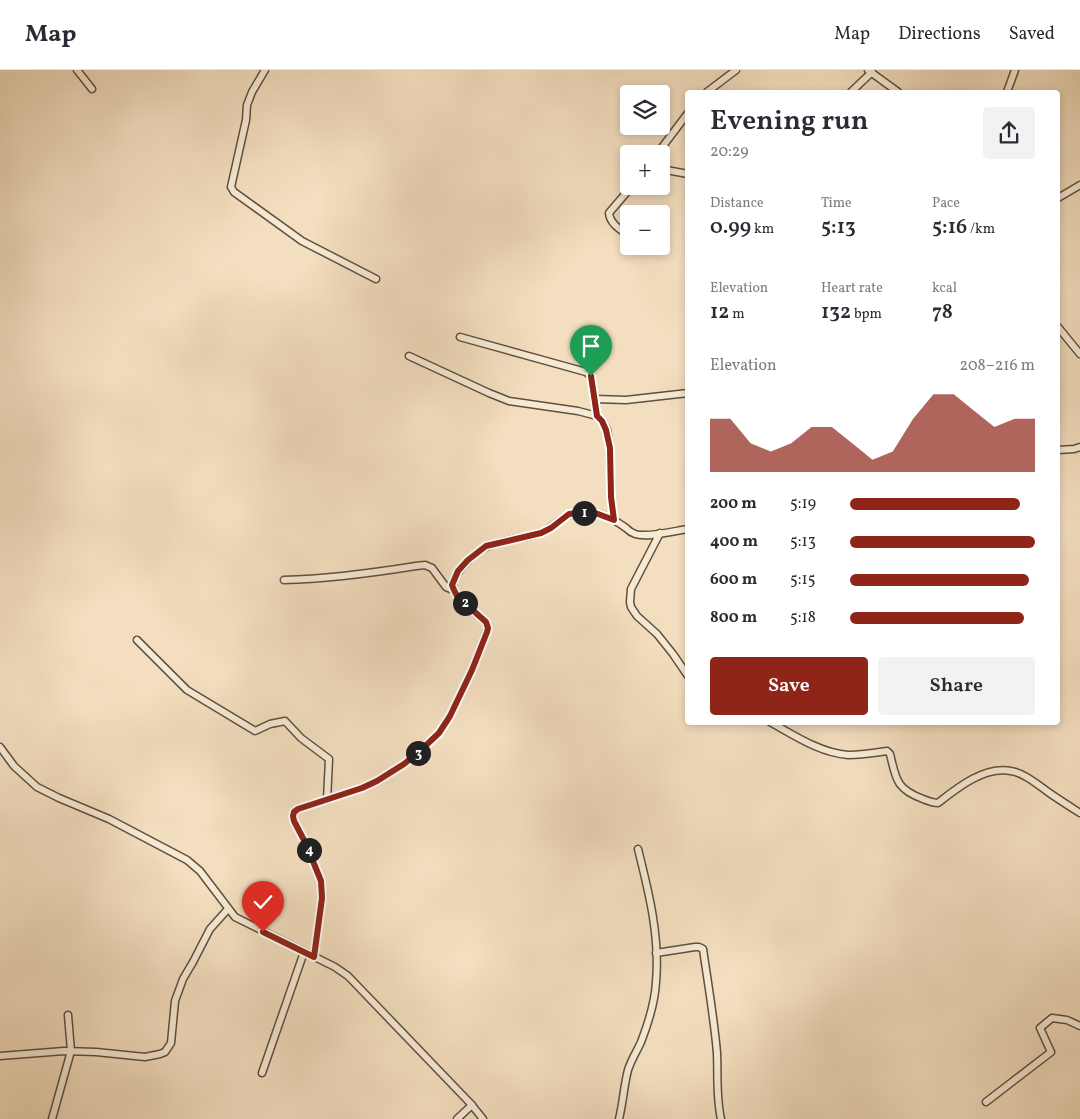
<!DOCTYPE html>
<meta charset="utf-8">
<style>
body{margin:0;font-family:Vollkorn,serif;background:#f2f2f3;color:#2b2b33;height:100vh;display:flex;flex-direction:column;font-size:19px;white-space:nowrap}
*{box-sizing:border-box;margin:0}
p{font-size:16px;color:#7c7c81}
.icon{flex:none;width:28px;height:28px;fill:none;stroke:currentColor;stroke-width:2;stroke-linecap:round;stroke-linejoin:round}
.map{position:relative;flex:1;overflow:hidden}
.drawer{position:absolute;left:685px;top:20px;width:375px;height:635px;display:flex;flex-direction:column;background:#fff;border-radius:5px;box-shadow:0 2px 8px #0003}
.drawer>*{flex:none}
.fabs{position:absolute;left:620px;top:15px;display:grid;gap:10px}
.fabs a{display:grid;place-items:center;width:50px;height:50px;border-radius:5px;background:#fff;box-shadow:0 2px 8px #0003;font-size:25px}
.pin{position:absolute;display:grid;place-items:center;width:42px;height:42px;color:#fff;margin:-51px -21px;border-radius:50% 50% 50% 0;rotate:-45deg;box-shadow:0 0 5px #0007}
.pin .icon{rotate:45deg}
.km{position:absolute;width:25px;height:25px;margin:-12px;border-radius:50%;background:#222;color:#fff;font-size:14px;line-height:25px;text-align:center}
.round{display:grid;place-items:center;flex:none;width:52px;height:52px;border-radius:5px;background:#f2f2f3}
.headline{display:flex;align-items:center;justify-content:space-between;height:85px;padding:0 25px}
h1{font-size:28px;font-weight:600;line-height:38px}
.stats{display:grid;grid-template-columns:repeat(3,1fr);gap:8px;height:85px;padding:5px 25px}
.stats div{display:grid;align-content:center}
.stats b{font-size:21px;font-weight:600}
.stats small{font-size:14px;font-weight:400}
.stats p{font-size:14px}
.chart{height:140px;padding:10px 25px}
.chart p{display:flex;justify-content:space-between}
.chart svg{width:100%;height:90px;margin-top:5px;fill:#8f2418;opacity:.7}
.button{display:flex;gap:10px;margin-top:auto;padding:10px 25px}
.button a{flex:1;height:58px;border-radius:5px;background:#8f2418;color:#fff;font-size:20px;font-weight:600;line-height:58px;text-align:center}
.button a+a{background:#f2f2f3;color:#2b2b33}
ul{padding:0 25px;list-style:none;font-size:16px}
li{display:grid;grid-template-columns:80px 60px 1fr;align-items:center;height:38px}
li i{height:12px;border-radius:6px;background:#8f2418}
header{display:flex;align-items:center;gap:30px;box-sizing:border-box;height:70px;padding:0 25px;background:#fff;border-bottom:1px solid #e1e1e2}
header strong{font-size:24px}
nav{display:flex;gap:28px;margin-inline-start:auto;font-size:18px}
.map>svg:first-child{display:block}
</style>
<header>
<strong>Map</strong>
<nav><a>Map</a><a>Directions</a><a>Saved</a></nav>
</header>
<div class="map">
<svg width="1080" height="1049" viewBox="0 0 1080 1049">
<rect width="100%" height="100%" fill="#f3debf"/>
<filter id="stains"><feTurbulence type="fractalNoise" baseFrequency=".004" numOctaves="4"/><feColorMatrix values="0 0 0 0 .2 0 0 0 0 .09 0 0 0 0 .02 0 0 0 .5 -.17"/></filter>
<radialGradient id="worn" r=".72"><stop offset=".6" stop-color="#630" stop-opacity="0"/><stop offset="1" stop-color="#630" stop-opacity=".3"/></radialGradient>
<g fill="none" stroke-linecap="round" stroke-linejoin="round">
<g stroke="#5e503e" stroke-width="9">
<g id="minor">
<path d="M77 0 92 19"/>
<path d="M265 0 252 22 247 35 246 50 231 117 234 122 302 171 376 209"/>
<path d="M868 0 898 22"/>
<path d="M707 22 736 0"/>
<path d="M851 22 872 2"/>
<path d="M1007 22 1015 0"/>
<path d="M657 84 688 43"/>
<path d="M661 99 688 104"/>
<path d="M1058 128 1080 115"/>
<path d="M629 166C621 160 610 154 609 143L632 116"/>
<path d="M1058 257 1080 284"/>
<path d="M460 267 586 302 591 306 597 346"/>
<path d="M409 286 489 323 509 331 578 341 597 346 602 351 607 360 610 378 611 427 614 450"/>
<path d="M595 329 626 330 688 323"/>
<path d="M1058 380 1074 379 1080 377"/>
<path d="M660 463 631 519 630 532 631 537 637 546 657 564 673 584 688 606"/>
<path d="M284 510C329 509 372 503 416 496L425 495 432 498 446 517 453 520"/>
<path d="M137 570 187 620 255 661 270 654 285 651 301 668 329 689 327 730"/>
<path d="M770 652C794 665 820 683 848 685 861 685 874 683 887 681L890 684C896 709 896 719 923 729 928 731 933 733 938 733 957 718 984 696 1011 701 1024 703 1037 714 1048 722 1058 729 1069 736 1080 743"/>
<path d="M0 677 14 696 37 717 59 728 109 749 187 790 200 801 235 847 335 897 348 906 471 1034 483 1049"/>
<path d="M656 883 695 877H699L703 879C708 914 714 948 717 983 718 1005 716 1027 721 1049"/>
<path d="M314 887 322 828 321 811 306 774 294 751 293 745 294 742 298 739 362 718 377 711 404 694 439 663 450 646 472 600 488 558 486 552C478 545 457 529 454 520 448 506 477 480 489 476 505 469 524 469 540 463 552 459 559 449 569 445 574 442 582 443 588 442 602 442 615 450 626 458 628 460 632 463 635 464 647 468 674 461 688 459"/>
<path d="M0 986 64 981 96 982 145 987 160 984 165 982 171 973 175 931 183 909 193 892 210 859 228 839"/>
<path d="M262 1003 304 882"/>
<path d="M986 1032 1051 982 1040 958 1052 948 1067 950 1080 956"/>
<path d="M52 1049 71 981 68 945"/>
<path d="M457 1049 472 1035"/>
<path d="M619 1049C623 1033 624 1015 628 1000 631 990 637 981 641 972 648 954 655 931 656 912 660 867 649 823 638 779"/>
</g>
</g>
<use href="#minor" stroke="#f7ead5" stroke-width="6"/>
</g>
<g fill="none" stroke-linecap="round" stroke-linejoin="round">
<g stroke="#fff" stroke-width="10">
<path id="route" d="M263 862 314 887 322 828 321 811 306 774 294 751 293 746 294 742 298 739 362 718 377 711 404 694 421 680 439 663 450 646 472 600 487 562 488 558 486 552 457 526 454 520 452 515 458 501 468 490 486 476 541 463 551 458 569 444 588 442 598 444 614 450 611 427 610 378 606 360 602 351 597 346 591 306"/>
</g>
<use href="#route" stroke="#8f2418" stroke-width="6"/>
</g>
<rect width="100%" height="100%" filter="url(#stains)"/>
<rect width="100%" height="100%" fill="url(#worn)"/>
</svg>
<div class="fabs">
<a><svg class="icon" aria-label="layers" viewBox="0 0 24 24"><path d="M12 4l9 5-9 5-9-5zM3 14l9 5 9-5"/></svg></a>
<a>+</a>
<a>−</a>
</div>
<div class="pin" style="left:591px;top:306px;background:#1e9e55"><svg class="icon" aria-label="arrive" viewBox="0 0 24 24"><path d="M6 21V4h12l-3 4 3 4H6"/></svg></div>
<div class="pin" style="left:263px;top:862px;background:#d93025"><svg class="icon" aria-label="check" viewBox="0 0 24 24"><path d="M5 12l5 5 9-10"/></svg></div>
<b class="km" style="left:584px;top:443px">1</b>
<b class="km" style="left:465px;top:533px">2</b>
<b class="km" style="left:418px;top:683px">3</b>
<b class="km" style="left:309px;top:780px">4</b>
<section class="drawer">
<div class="headline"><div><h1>Evening run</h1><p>20:29</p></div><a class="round"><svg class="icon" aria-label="share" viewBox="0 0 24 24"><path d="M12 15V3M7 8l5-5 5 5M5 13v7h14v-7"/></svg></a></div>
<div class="stats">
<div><p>Distance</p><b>0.99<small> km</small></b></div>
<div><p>Time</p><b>5:13</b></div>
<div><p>Pace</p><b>5:16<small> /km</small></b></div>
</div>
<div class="stats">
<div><p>Elevation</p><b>12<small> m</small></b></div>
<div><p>Heart rate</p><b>132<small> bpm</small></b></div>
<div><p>kcal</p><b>78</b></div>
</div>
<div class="chart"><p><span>Elevation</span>208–216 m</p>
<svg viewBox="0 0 160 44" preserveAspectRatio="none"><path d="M0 44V18L10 18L20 30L30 34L40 30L50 22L60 22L70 30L80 38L90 34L100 18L110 6L120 6L130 14L140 22L150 18L160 18V44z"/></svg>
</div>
<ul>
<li><b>200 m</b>5:19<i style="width:92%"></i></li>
<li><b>400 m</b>5:13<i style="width:100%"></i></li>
<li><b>600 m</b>5:15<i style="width:97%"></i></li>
<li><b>800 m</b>5:18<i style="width:94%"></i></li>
</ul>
<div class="button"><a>Save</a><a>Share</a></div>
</section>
</div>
